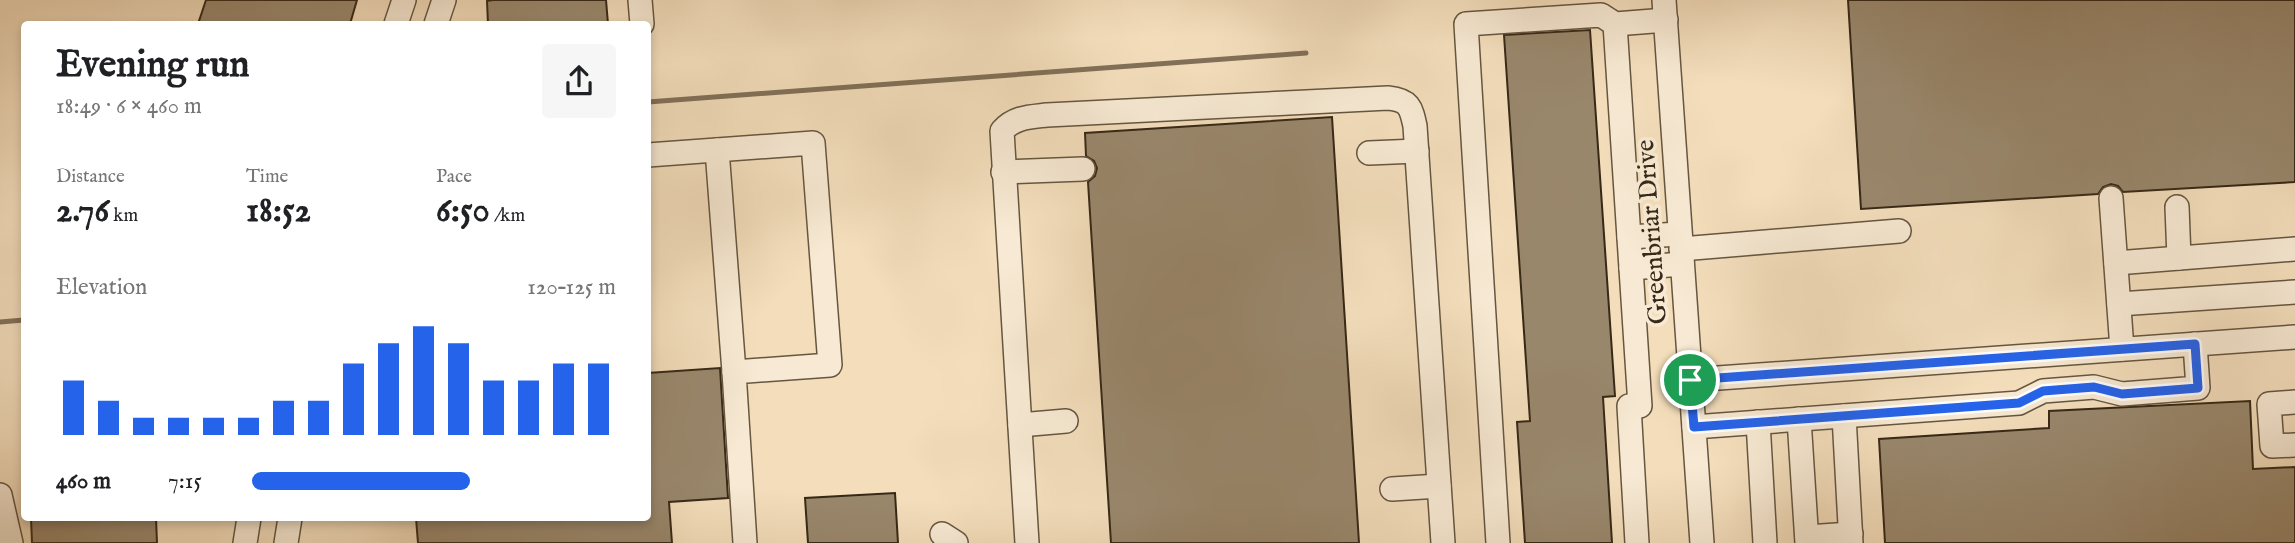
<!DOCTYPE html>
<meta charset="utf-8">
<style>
body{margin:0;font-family:"IM FELL English",serif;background:#f6f6f6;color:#202124;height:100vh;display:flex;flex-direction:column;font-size:26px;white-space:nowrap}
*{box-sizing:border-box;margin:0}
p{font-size:23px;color:#757577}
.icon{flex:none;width:38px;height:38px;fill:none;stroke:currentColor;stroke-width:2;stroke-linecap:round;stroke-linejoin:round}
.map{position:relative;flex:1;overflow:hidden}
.drawer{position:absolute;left:21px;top:21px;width:630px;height:500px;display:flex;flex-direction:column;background:#fff;border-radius:7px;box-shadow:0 4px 10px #0003}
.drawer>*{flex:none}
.pin{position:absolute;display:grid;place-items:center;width:60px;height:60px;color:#fff;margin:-30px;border:4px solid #fff;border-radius:50%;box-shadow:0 2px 7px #0007}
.round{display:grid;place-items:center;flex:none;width:74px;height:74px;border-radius:7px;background:#f6f6f6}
.summary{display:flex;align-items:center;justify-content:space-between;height:119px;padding:0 35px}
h1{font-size:38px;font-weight:800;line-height:52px}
.figures{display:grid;grid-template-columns:repeat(3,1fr);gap:10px;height:119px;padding:7px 35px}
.figures div{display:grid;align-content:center}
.figures b{font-size:35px;font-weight:800}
.figures small{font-size:19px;font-weight:400}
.figures p{font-size:19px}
.chart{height:196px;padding:14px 35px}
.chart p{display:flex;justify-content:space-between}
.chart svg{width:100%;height:126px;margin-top:7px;stroke:#2563eb;stroke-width:6}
ul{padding:0 35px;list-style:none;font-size:23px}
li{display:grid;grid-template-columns:112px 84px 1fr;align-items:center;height:52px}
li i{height:18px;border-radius:9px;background:#2563eb}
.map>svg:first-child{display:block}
</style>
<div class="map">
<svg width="2295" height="543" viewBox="0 0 2295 543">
<rect width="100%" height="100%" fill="#f3ddbb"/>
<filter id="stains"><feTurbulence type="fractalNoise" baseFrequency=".00286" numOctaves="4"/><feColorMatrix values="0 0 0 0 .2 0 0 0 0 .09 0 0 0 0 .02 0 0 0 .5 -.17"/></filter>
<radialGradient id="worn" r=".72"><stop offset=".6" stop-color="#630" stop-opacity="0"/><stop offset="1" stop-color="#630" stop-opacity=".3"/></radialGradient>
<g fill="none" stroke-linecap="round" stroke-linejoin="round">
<g stroke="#817058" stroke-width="5">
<path d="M648 102 1306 53"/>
<path d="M0 322 24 320"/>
</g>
</g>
<g fill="#99876c" stroke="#372917" stroke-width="2">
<path d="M206 0H357L350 24H198Z"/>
<path d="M493 0H606L608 24H488L487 1Z"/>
<path d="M1848 0H2295V182L2123 192 2118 186 2111 184 2103 187 2098 194 1861 209Z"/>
<path d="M1590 30 1615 396 1603 397 1612 543H1525L1517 422 1530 421 1504 35Z"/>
<path d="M1332 117 1359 543H1111L1088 182 1095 176 1097 168 1094 161 1086 156 1085 133Z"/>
<path d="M720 368 728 498 669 502 672 543H418L416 518H648V373Z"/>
<path d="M2250 401 2253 469 2295 467V543H1885L1879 439 2049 428V411Z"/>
<path d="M895 493 898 543H808L805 498Z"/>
<path d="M31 518H156L157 543H32Z"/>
</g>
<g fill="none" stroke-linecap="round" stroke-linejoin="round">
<g stroke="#665640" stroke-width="26">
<g id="minor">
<path d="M640 0 642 24"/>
<path d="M1664 0 1702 543"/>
<path d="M396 24 404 0"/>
<path d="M436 24 444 0"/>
<path d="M1615 24 1640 406"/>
<path d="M717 150 734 372"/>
<path d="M1369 153 1417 151"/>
<path d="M648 155 813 143 830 365 734 372 745 543"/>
<path d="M1003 172 1083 169"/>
<path d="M2111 198 2122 349"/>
<path d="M2177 207 2179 258"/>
<path d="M1629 237 1679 234"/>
<path d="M1681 249 1899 231"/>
<path d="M2116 263 2295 249"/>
<path d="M1631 268 1682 264"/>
<path d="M2119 304 2295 292"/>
<path d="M1690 380 2295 337"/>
<path d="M2295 402 2269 404 2272 446 2295 445"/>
<path d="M1629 406 1637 543"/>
<path d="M1844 416 1851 543"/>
<path d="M1799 419 1807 543"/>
<path d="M1758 422 1765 543"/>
<path d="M1020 425 1066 421"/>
<path d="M1694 427 2019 403 2043 391 2094 387 2122 394 2198 388 2195 344"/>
<path d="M1392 489 1439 486"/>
<path d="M0 495 11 543"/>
<path d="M942 534 956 543"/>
<path d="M1807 537 1851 534"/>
<path d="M245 543 249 518"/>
<path d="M286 543 290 518"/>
<path d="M1027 543 1002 131C1014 117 1030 117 1047 115L1388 98C1409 100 1411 107 1415 126L1443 543"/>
<path d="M1498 543 1466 24 1601 15 1615 24 1666 20"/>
</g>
</g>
<use href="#minor" stroke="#f7e9d3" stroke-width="23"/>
</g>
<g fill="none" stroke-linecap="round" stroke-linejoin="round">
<g stroke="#fff" stroke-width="14">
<path id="route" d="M2195 344 2198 388 2122 394 2094 387 2043 391 2019 403 1694 427 1690 380Z"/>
</g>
<use href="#route" stroke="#2563eb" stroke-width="9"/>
</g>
<g text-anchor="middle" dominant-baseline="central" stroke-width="7" stroke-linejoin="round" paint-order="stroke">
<g font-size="26" fill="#372917" stroke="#f7e9d3">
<text transform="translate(1652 232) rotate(-94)">Greenbriar Drive</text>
</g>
</g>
<rect width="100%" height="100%" filter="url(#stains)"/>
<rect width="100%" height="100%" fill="url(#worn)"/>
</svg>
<div class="pin" style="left:1690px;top:380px;background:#1e9e55"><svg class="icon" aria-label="arrive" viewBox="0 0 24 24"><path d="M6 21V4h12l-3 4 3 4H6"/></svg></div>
<section class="drawer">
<div class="summary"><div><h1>Evening run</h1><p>18:49 · 6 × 460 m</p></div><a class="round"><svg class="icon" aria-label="share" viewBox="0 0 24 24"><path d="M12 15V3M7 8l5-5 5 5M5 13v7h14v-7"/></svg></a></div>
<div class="figures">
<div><p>Distance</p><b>2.76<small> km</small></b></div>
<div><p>Time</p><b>18:52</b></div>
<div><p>Pace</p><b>6:50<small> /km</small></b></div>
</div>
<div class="chart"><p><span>Elevation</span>120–125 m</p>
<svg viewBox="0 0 160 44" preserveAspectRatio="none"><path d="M5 44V25M15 44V32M25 44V38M35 44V38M45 44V38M55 44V38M65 44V32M75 44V32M85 44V19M95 44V12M105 44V6M115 44V12M125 44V25M135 44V25M145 44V19M155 44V19"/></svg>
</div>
<ul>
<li><b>460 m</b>7:15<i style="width:60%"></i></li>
</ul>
</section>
</div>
